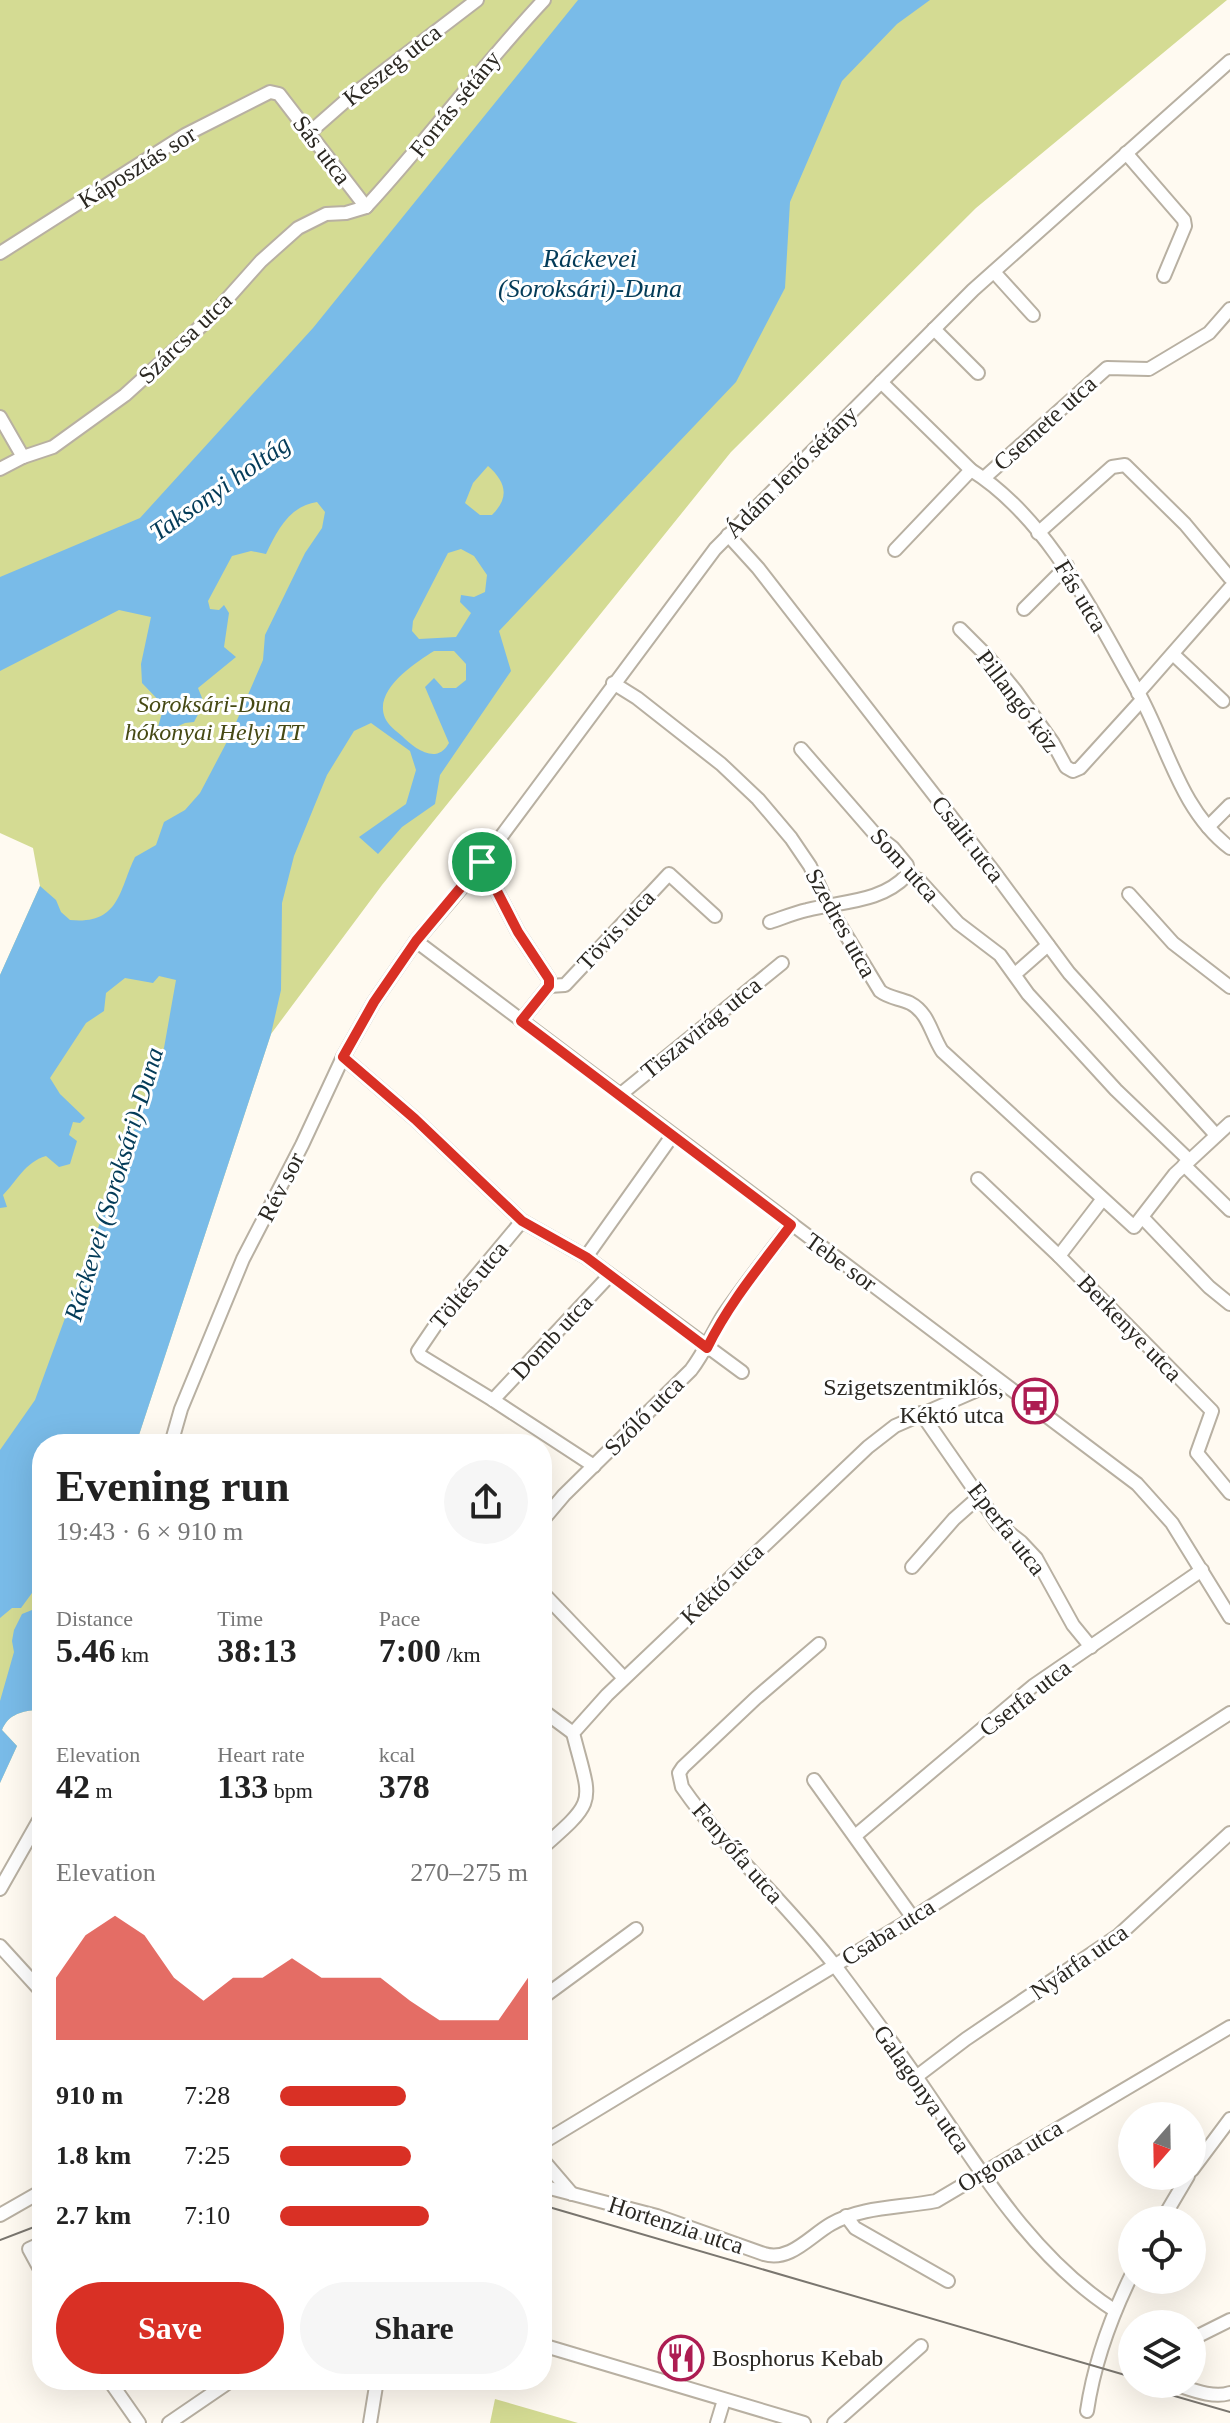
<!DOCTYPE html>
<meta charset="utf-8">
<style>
body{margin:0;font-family:Georgia,serif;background:#f6f6f6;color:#222;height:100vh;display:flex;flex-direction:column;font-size:30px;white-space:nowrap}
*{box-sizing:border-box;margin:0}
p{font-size:26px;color:#767676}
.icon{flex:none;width:44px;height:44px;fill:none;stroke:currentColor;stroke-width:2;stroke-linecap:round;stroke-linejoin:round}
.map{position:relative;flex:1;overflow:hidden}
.side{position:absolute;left:32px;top:1434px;width:520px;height:956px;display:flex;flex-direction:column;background:#fff;border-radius:32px;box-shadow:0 8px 32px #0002}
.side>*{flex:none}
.needle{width:52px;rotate:200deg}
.fabs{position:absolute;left:1118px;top:2102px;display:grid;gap:16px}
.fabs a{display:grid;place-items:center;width:88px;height:88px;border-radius:50%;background:#fff;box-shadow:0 8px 32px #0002;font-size:40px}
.pin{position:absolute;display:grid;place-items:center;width:68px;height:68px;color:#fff;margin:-34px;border:4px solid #fff;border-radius:50%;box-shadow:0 2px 8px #0007}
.round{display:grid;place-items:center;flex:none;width:84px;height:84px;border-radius:42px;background:#f6f6f6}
.headline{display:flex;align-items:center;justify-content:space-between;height:136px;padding:0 24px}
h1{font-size:44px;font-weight:700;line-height:60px}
.figures{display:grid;grid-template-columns:repeat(3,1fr);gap:12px;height:136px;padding:8px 24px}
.figures div{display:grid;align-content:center}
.figures b{font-size:34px;font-weight:700}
.figures small{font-size:22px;font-weight:400}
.figures p{font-size:22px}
.chart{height:224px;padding:16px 24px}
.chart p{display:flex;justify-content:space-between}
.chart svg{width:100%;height:144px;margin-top:8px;fill:#d93025;opacity:.7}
.primary-button{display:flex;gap:16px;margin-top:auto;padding:16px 24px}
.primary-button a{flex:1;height:92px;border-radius:48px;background:#d93025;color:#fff;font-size:32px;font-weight:700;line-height:92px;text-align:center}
.primary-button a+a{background:#f6f6f6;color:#222}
ul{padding:0 24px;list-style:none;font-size:26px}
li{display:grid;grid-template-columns:128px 96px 1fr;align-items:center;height:60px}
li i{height:20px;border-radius:10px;background:#d93025}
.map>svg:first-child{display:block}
</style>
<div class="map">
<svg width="1230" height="2423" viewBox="0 0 1230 2423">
<rect width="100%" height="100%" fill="#fffaf1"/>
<g fill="#d4db93">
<path d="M0 0H1227L976 208 731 452 382 885 271 1034 137 1441 134 1444H42V1689L34 1710C20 1712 8 1715 2 1730L17 1746 0 1783V975L40 886 33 848 0 833Z"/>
<path d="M495 2399 578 2423H490Z"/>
</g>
<path fill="#79bbe8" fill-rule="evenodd" d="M578 0H930L897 24 842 81 790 202 785 288 736 382 499 631 511 671 440 775 435 804 402 827 378 854 359 837 406 804 416 770 410 751 371 723 354 731 327 775 294 856 282 903 281 990 271 1034 137 1441 134 1444H42V1689L34 1710C20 1712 8 1715 2 1730L17 1746 0 1783V1701L14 1652 12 1641 14 1630 22 1614 32 1610 36 1600 32 1593 21 1608H12L0 1618V1450L35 1400 164 1048 176 980 159 976 153 983 125 978 106 993 104 1011 86 1023 50 1078 60 1094 85 1118 80 1123 73 1122 69 1135 77 1141 70 1164 59 1167 46 1156C25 1162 17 1181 3 1195L7 1207 0 1208V975L40 886 56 900 61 912 70 920C120 925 119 890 135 857L156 845 164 822 185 810 200 793 231 734 263 660 265 635 305 553 322 528 325 512 317 502C289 506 277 531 266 554L251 551 232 556 208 601 210 609 219 610 224 605 229 613 224 647 236 657 198 688 204 703 194 722 185 723 163 733 158 727 164 706 142 683 141 664 151 617 119 610 0 671V577L140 518 313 328ZM488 466C506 482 510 497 492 515H480L465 503 473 483ZM461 549 474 556 487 575 485 592 474 597 461 595 460 602 471 613 456 637 419 639 412 631 413 621 448 553ZM434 651H454L466 664V680L456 688H443L434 678 425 687 449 743C446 748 442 753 435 754 423 755 410 744 402 736 396 731 388 725 385 718 373 690 415 663 434 651Z"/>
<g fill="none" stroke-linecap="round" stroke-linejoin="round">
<g stroke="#b8b0a2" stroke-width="16">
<g id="minor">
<path d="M309 133 350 97 477 0"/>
<path d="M1126 153 1184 220 1185 226 1164 276"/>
<path d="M366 207C428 140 481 67 544 0"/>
<path d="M0 253 185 135 270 92 279 94 366 207"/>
<path d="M994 272 1033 315"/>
<path d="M934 329 978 373"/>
<path d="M881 382 971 470C1048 518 1094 615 1138 692 1167 744 1180 810 1230 848"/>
<path d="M0 417 23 457"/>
<path d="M0 469 23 457 53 447 125 395 211 317 261 261 298 228 326 214 346 213 366 207"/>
<path d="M984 478 1107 368 1149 369 1209 333 1230 309"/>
<path d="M1038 533 1112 467 1125 465 1185 524 1230 578"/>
<path d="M728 535 758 568 994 872 1069 973 1216 1135"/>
<path d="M895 550 971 470"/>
<path d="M1024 609 1067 566"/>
<path d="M960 629 988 657 1015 690 1053 743 1066 767 1073 771 1080 768 1141 701"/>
<path d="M1174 655 1223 701"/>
<path d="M613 683 637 698 721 764 758 799 791 838 810 866 829 907 880 991C889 998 899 998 910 1003 929 1013 931 1034 942 1051L1134 1227 1175 1174 1230 1123"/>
<path d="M1138 693 1230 588"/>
<path d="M801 749 874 833 893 848 907 865V875L919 880 958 923 1000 955 1028 994 1116 1090 1189 1160"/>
<path d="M1208 827 1230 805"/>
<path d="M482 862 518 932 549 979V986L521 1021"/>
<path d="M1129 894 1173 943 1230 987"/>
<path d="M770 922C782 918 794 913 807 910 841 901 881 903 907 875"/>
<path d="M416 941 1137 1484 1172 1523 1230 1617"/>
<path d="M1015 974 1048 945"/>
<path d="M549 986 565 985 669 874 715 916"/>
<path d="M343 1057 415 1119 522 1221 586 1257 742 1372"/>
<path d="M621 1094 782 963"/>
<path d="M1184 1165 1230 1210"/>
<path d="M978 1179 1059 1256 1212 1411 1197 1453 1230 1493"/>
<path d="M1142 1217 1209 1287 1230 1304"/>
<path d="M522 1221 437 1323 418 1351 421 1356 493 1400 594 1466"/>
<path d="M1059 1256 1102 1200"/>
<path d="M586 1257 672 1136"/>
<path d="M493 1400 610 1275"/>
<path d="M921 1413 998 1524 1021 1542 1036 1558 1073 1625 1091 1647"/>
<path d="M171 1444 181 1409 243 1259 302 1145 343 1057 374 1002 416 941 474 873 715 549 973 290 1230 61"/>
<path d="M542 1521 564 1495 691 1370C704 1353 712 1334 723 1316 744 1285 768 1255 791 1225"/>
<path d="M912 1567 954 1519 980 1496"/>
<path d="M542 1592 624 1678"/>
<path d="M819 1644 756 1698 683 1767 679 1773 682 1787C727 1852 788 1904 836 1967 863 2003 890 2039 915 2075 973 2158 1027 2254 1114 2310"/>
<path d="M542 1710 573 1733"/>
<path d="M814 1780 913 1918"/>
<path d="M855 1836 1033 1686 1202 1570"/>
<path d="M542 1848C599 1798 591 1804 573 1733L607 1695 868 1447 895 1426 982 1388 996 1379"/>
<path d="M0 1889 42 1815"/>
<path d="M0 1946 42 1992"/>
<path d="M542 1998 636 1929"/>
<path d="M916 2077 966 2039 1119 1935 1230 1833"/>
<path d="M542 2143 913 1918 1230 1713"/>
<path d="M542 2159 572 2194"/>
<path d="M1192 2170 1230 2119"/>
<path d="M542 2186 657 2216 764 2254C790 2262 810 2236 831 2224 862 2206 901 2208 936 2201L1230 2027"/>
<path d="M0 2215 42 2191"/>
<path d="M846 2216 855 2228 948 2281"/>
<path d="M1162 2220 1188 2176"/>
<path d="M42 2243 29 2249 42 2273"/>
<path d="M1192 2339 1230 2320"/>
<path d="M542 2345 804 2423"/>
<path d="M109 2380 139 2423"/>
<path d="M1174 2384C1190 2389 1213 2399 1230 2393"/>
<path d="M1087 2411C1094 2363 1111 2317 1132 2274"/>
<path d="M169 2423 232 2380"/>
<path d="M370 2423 377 2380"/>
<path d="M717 2423 724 2400"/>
<path d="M834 2423 921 2346"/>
</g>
</g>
<use href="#minor" stroke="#fff" stroke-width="12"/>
<g stroke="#7a766f" stroke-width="2">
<path d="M542 2205 1132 2377"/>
<path d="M0 2240 42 2224"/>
<path d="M1133 2384 1230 2412"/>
</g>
</g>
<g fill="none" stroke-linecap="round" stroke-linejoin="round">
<g stroke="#fff" stroke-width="16">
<path id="route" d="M482 862 518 932 549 979V986L521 1021 791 1225C761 1265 729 1303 707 1348L586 1257 522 1221 415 1119 343 1057 374 1002 416 941Z"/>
</g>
<use href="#route" stroke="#d93025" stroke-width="10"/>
</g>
<defs>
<g id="bus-ring" transform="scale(2.3)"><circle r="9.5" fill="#fff" stroke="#ad1d52" stroke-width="1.5"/><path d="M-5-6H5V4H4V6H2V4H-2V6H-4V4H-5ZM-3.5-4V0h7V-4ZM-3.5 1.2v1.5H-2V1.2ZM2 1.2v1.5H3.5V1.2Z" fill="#ad1d52"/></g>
<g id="restaurant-ring" transform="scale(2.3)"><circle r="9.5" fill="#fff" stroke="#ad1d52" stroke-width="1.5"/><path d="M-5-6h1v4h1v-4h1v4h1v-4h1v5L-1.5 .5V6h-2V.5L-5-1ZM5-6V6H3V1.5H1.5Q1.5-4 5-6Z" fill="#ad1d52"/></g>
</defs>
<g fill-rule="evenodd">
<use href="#bus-ring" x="1035" y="1401"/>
<use href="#restaurant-ring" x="681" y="2358"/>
</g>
<g text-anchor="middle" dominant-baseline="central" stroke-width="6" stroke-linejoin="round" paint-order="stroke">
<g font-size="24" fill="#2b2822" stroke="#fff">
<text transform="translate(392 65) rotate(-38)">Keszeg utca</text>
<text transform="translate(455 104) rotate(-51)">Forrás sétány</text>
<text transform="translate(322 150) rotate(53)">Sás utca</text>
<text transform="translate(137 167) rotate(-32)">Káposztás sor</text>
<text transform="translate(185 338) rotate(-44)">Szárcsa utca</text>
<text transform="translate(1045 423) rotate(-42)">Csemete utca</text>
<text transform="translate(791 472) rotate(-45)">Ádám Jenő sétány</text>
<text transform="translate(1081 596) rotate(59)">Fás utca</text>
<text transform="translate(1018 701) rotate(53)">Pillangó köz</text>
<text transform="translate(968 839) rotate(52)">Csalit utca</text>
<text transform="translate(905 865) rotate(48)">Som utca</text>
<text transform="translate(841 923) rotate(61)">Szedres utca</text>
<text transform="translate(616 930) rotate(-47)">Tövis utca</text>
<text transform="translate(701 1028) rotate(-39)">Tiszavirág utca</text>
<text transform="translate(281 1187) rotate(-63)">Rév sor</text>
<text transform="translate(841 1262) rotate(36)">Tebe sor</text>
<text transform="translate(469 1285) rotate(-50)">Töltés utca</text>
<text transform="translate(1130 1328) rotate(46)">Berkenye utca</text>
<text transform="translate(552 1337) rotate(-47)">Domb utca</text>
<text transform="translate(644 1416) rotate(-45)">Szőlő utca</text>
<text transform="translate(1007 1529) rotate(52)">Eperfa utca</text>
<text transform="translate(722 1584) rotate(-44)">Kéktó utca</text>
<text transform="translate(1025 1698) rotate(-38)">Cserfa utca</text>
<text transform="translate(738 1853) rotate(49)">Fenyőfa utca</text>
<text transform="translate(888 1932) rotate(-32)">Csaba utca</text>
<text transform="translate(1079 1962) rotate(-35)">Nyárfa utca</text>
<text transform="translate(922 2089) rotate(55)">Galagonya utca</text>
<text transform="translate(1010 2156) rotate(-31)">Orgona utca</text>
<text transform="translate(676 2225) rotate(18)">Hortenzia utca</text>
</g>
<g font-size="24" font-style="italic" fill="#464914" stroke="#fff">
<text x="214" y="704">Soroksári-Duna<tspan x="214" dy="28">hókonyai Helyi TT</tspan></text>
</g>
<g font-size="24" fill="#2b2822" stroke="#fff" text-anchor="end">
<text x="1004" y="1387">Szigetszentmiklós,<tspan x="1004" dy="28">Kéktó utca</tspan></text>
<text x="712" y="2358" text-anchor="start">Bosphorus Kebab</text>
</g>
<g font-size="26" font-style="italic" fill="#033b58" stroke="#fff">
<text x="590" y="258">Ráckevei<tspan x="590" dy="30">(Soroksári)-Duna</tspan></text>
<text transform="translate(220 488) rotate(-35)">Taksonyi holtág</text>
<text transform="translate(114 1184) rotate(-73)">Ráckevei (Soroksári)-Duna</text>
</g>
</g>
</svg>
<div class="fabs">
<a><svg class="needle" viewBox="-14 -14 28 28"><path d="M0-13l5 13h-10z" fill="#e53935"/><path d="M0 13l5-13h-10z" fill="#767676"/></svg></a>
<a><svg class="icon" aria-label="locate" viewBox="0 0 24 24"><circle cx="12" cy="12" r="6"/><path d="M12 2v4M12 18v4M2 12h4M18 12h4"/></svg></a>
<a><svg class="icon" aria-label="layers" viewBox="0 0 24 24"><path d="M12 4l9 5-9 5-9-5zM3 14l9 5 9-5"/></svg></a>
</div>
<div class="pin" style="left:482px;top:862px;background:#1e9e55"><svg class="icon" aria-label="arrive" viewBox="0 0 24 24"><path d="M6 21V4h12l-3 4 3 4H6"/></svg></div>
<section class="side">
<div class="headline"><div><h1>Evening run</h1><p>19:43 · 6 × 910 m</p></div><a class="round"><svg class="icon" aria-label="share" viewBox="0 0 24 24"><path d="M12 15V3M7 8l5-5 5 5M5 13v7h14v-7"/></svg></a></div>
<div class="figures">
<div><p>Distance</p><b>5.46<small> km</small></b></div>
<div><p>Time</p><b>38:13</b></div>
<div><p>Pace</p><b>7:00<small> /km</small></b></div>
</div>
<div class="figures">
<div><p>Elevation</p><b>42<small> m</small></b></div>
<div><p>Heart rate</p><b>133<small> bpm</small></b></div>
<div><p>kcal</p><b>378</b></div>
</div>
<div class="chart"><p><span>Elevation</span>270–275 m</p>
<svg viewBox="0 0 160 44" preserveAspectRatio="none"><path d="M0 44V25L10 12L20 6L30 12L40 25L50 32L60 25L70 25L80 19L90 25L100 25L110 25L120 32L130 38L140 38L150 38L160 25V44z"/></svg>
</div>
<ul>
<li><b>910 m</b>7:28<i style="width:51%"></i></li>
<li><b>1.8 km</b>7:25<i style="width:53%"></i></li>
<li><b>2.7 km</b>7:10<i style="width:60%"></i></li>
</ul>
<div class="primary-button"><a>Save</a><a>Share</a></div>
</section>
</div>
